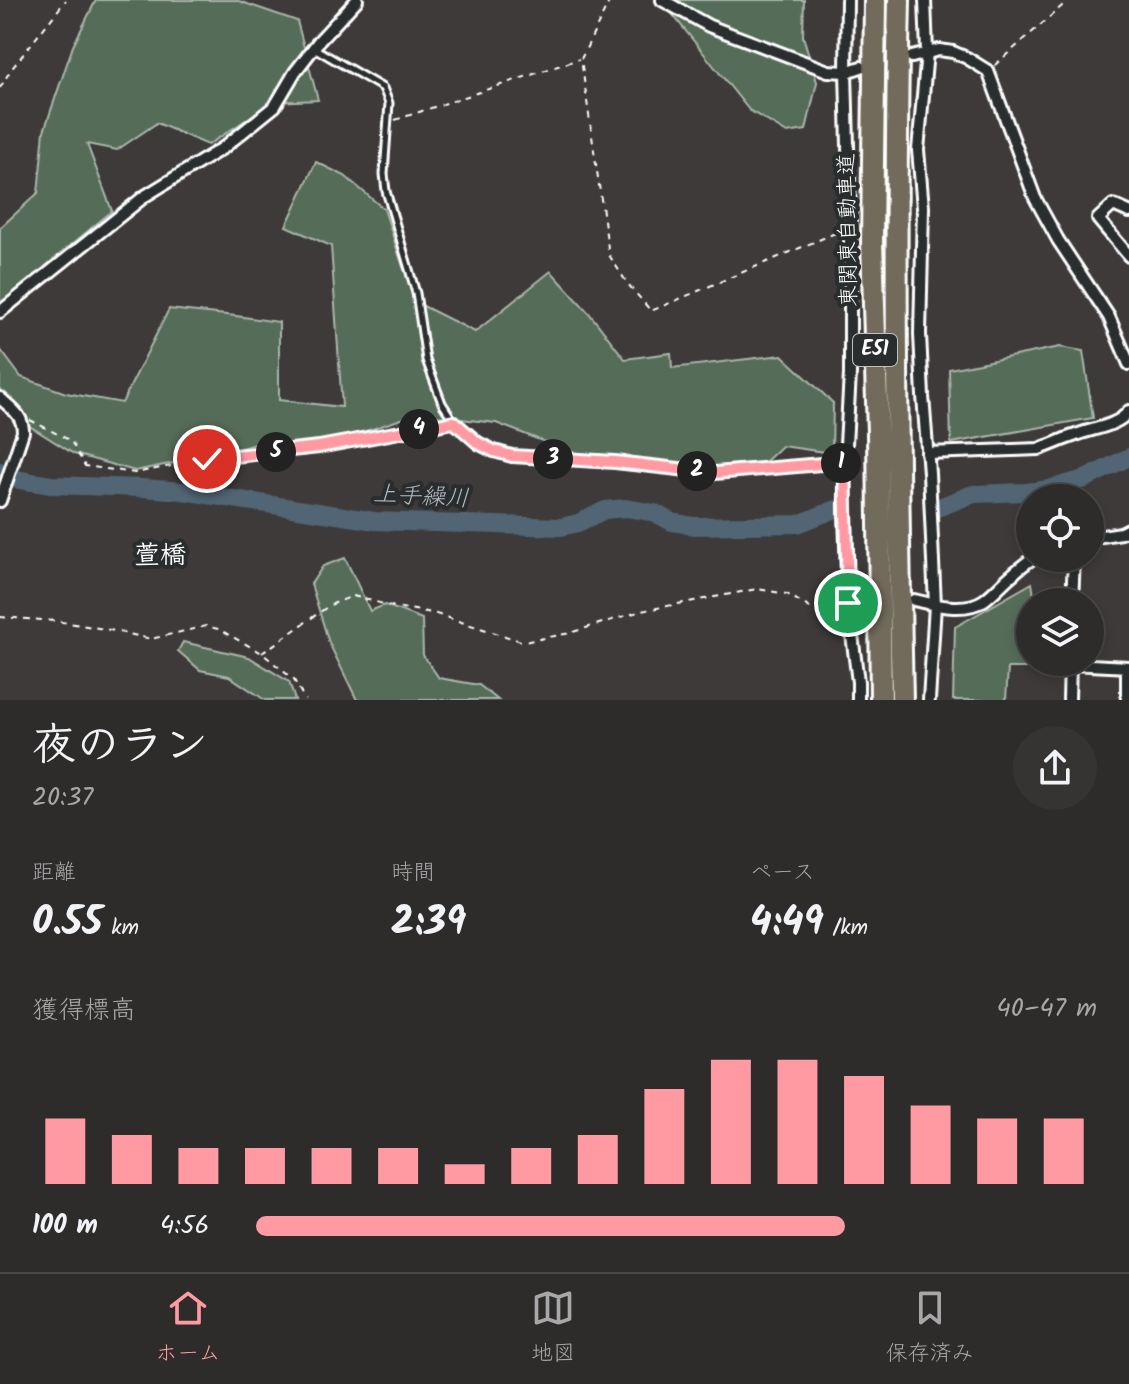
<!DOCTYPE html>
<html lang="ja">
<meta charset="utf-8">
<style>
body{margin:0;font-family:Kalam,"Klee One",sans-serif;background:#363433;color:#f1f3f6;height:100vh;display:flex;flex-direction:column;font-size:30px;white-space:nowrap}
*{box-sizing:border-box;margin:0}
p{font-size:26px;color:#a7a7a9}
.icon{flex:none;width:44px;height:44px;fill:none;stroke:currentColor;stroke-width:2;stroke-linecap:round;stroke-linejoin:round}
.map{position:relative;height:700px;overflow:hidden}
.side{display:flex;flex-direction:column;background:#2e2c2b;flex:1}
.side>*{flex:none}
.tools{position:absolute;left:1016px;top:484px;display:grid;gap:16px}
.tools a{display:grid;place-items:center;width:88px;height:88px;border-radius:50%;background:#2e2c2b;box-shadow:0 4px 12px #0003,0 0 0 2px #494847;font-size:40px}
.pin{position:absolute;display:grid;place-items:center;width:68px;height:68px;color:#fff;margin:-34px;border:4px solid #fff;border-radius:50%;box-shadow:0 2px 8px #0007}
.km{position:absolute;width:40px;height:40px;margin:-20px;border-radius:50%;background:#222;color:#fff;font-size:22px;line-height:40px;text-align:center}
.round{display:grid;place-items:center;flex:none;width:84px;height:84px;border-radius:42px;background:#363433}
.summary{display:flex;align-items:center;justify-content:space-between;height:136px;padding:0 32px}
h1{font-size:44px;font-weight:700;line-height:60px}
.figures{display:grid;grid-template-columns:repeat(3,1fr);gap:12px;height:136px;padding:8px 32px}
.figures div{display:grid;align-content:center}
.figures b{font-size:40px;font-weight:700}
.figures small{font-size:22px;font-weight:400}
.figures p{font-size:22px}
.chart{height:224px;padding:16px 32px}
.chart p{display:flex;justify-content:space-between}
.chart svg{width:100%;height:144px;margin-top:8px;stroke:#ff9aa2;stroke-width:6}
ul{padding:0 32px;list-style:none;font-size:26px}
li{display:grid;grid-template-columns:128px 96px 1fr;align-items:center;height:60px}
li i{height:20px;border-radius:10px;background:#ff9aa2}
.tab-bar{display:flex;justify-content:space-around;align-items:center;height:112px;border-top:2px solid #494847;background:#2e2c2b;font-size:22px;color:#a7a7a9}
.tab-bar a{display:grid;justify-items:center;gap:4px}
.tab-bar .selected{color:#ff9aa2}
.map>svg:first-child{display:block}
</style>
<div class="map">
<svg width="1129" height="700" viewBox="0 0 1129 700">
<rect width="100%" height="100%" fill="#3d3a39"/>
<filter id="ink" filterUnits="userSpaceOnUse"><feTurbulence type="fractalNoise" baseFrequency=".0125" numOctaves="2"/><feDisplacementMap in="SourceGraphic" scale="16" xChannelSelector="R" yChannelSelector="G"/><feConvolveMatrix kernelMatrix="1 2 1 2 8 2 1 2 1" color-interpolation-filters="sRGB"/></filter>
<g filter="url(#ink)">
<g fill="#556c59" stroke="#aab6ac" stroke-width="2">
<path d="M96 0H236L297 21 318 100 273 102 208 145 157 123 117 150 87 144 112 211 47 265 0 312V228L38 193 44 131 73 46Z"/>
<path d="M661 0H804L803 36 817 82 806 130 787 133 749 110Z"/>
<path d="M316 162 345 176 384 209 403 267 421 305 475 332 551 271 589 313 625 359 671 353 672 368 782 355 833 403 832 453 782 446 761 466 698 468 581 456 496 423 416 414 319 447 256 444 223 453 135 471 74 454 9 413 0 400V349L21 377 66 393 122 403 169 309 236 316 279 322V400L342 407 331 246 286 226Z"/>
<path d="M1060 347 1083 351 1093 418 951 443 949 369Z"/>
<path d="M345 558 370 611 385 605 422 619 423 655 439 678 479 685 498 700H357L329 643 311 584 323 566Z"/>
<path d="M1032 583 1035 602H1030V662H1042L1043 668H1008L1006 700H953L955 627Z"/>
<path d="M183 642 249 657 289 682 295 700H265L229 676 200 670 178 651Z"/>
</g>
<g fill="none" stroke-linecap="round" stroke-linejoin="round">
<g stroke="#516574" stroke-width="18">
<path d="M0 471 20 480 51 485 143 488 183 491 375 521 561 527 578 523 605 510 626 508 655 513 672 522 694 526 798 524 836 509"/>
<path d="M937 508 973 494 1027 492 1049 489 1085 479 1129 457"/>
</g>
<g stroke="#fff" stroke-width="11">
<path id="lane" d="M314 48 383 88 389 103 384 174 386 191 416 293 426 360 442 403 454 422"/>
</g>
<g stroke="#fff" stroke-width="16">
<g id="street">
<path d="M662 0 709 26 828 71 846 72 861 67"/>
<path d="M847 0 846 72 850 219V374L845 462V513L848 603 858 682V700"/>
<path d="M925 0 927 52 918 150 923 208 920 334 923 396 929 473 935 605 929 700"/>
<path d="M912 57 939 50 953 52 967 58 988 71 1035 198 1058 240 1109 317 1129 364"/>
<path d="M1129 212 1113 205 1098 219 1129 256"/>
<path d="M0 312 145 196 223 148 275 106 295 72 319 41 357 0"/>
<path d="M0 398C12 409 23 415 23 432L0 501"/>
<path d="M927 453 1039 449C1052 445 1063 439 1076 435 1093 428 1117 427 1129 411"/>
<path d="M1090 538 1121 533 1129 529"/>
<path d="M914 600C934 605 965 613 984 600 994 593 1003 582 1013 574 1019 568 1026 563 1033 558"/>
<path d="M1072 602 1074 558"/>
<path d="M848 603H862"/>
<path d="M1070 664 1129 667"/>
<path d="M1127 667V700"/>
<path d="M1069 700 1070 662"/>
</g>
</g>
<g stroke="#fff" stroke-width="26">
<g id="highway">
<path d="M875 0 872 241 878 433 881 700"/>
<path d="M899 0C894 233 897 467 902 700"/>
</g>
</g>
<g stroke="#fff" stroke-width="2" stroke-dasharray="6 6" stroke-linecap="butt">
<path d="M610 0 581 59 609 255 627 283 651 311 840 231"/>
<path d="M995 65 1069 0"/>
<path d="M0 88 10 71 66 0"/>
<path d="M395 120 579 59"/>
<path d="M30 420 71 441 85 466 135 473 207 459 309 448 363 440 447 424"/>
<path d="M459 428 478 443 494 451 512 456 615 462 715 473 836 463"/>
<path d="M0 617 56 621 110 630 151 639 206 626 218 629 262 653 294 680 305 700"/>
<path d="M262 653 330 605 353 596 395 607 433 613 524 642 570 633 641 611 757 589 787 594 810 608 838 604"/>
</g>
<use href="#lane" stroke="#2a2d2e" stroke-width="5"/>
<use href="#street" stroke="#2a2d2e" stroke-width="10"/>
<use href="#highway" stroke="#726b5a" stroke-width="20"/>
</g>
</g>
<g fill="none" stroke-linecap="round" stroke-linejoin="round" filter="url(#ink)">
<g stroke="#fff" stroke-width="16">
<path id="route" d="M207 459 319 447 454 422 478 443 494 451 512 456 615 462 715 473 845 462 848 603"/>
</g>
<use href="#route" stroke="#ff9aa2" stroke-width="10"/>
</g>
<g text-anchor="middle" dominant-baseline="central" stroke-width="8" stroke-linejoin="round" paint-order="stroke">
<rect fill="#2a2d2e" stroke="#bfc0c0" stroke-width="2" x="853" y="334" width="44" height="32" rx="6"/>
<g font-size="20" font-weight="bold" fill="#fff">
<text x="875" y="350">E51</text>
</g>
<g font-size="22" fill="#fff" stroke="#2a2d2e">
<text transform="translate(849 230) rotate(-91)">東関東自動車道</text>
</g>
<g font-size="24" font-style="italic" fill="#b1bac0" stroke="#2a2d2e">
<text transform="translate(421 497) rotate(3)">上手繰川</text>
</g>
<g font-size="26" font-weight="bold" fill="#fff" stroke="#2a2d2e">
<text x="160" y="556">萱橋</text>
</g>
</g>
</svg>
<div class="tools">
<a><svg class="icon" aria-label="locate" viewBox="0 0 24 24"><circle cx="12" cy="12" r="6"/><path d="M12 2v4M12 18v4M2 12h4M18 12h4"/></svg></a>
<a><svg class="icon" aria-label="layers" viewBox="0 0 24 24"><path d="M12 4l9 5-9 5-9-5zM3 14l9 5 9-5"/></svg></a>
</div>
<div class="pin" style="left:848px;top:603px;background:#1e9e55"><svg class="icon" aria-label="arrive" viewBox="0 0 24 24"><path d="M6 21V4h12l-3 4 3 4H6"/></svg></div>
<div class="pin" style="left:207px;top:459px;background:#d93025"><svg class="icon" aria-label="check" viewBox="0 0 24 24"><path d="M5 12l5 5 9-10"/></svg></div>
<b class="km" style="left:841px;top:463px">1</b>
<b class="km" style="left:697px;top:471px">2</b>
<b class="km" style="left:553px;top:459px">3</b>
<b class="km" style="left:419px;top:429px">4</b>
<b class="km" style="left:276px;top:452px">5</b>
</div>
<section class="side">
<div class="summary"><div><h1>夜のラン</h1><p>20:37</p></div><a class="round"><svg class="icon" aria-label="share" viewBox="0 0 24 24"><path d="M12 15V3M7 8l5-5 5 5M5 13v7h14v-7"/></svg></a></div>
<div class="figures">
<div><p>距離</p><b>0.55<small> km</small></b></div>
<div><p>時間</p><b>2:39</b></div>
<div><p>ペース</p><b>4:49<small> /km</small></b></div>
</div>
<div class="chart"><p><span>獲得標高</span>40–47 m</p>
<svg viewBox="0 0 160 44" preserveAspectRatio="none"><path d="M5 44V24M15 44V29M25 44V33M35 44V33M45 44V33M55 44V33M65 44V38M75 44V33M85 44V29M95 44V15M105 44V6M115 44V6M125 44V11M135 44V20M145 44V24M155 44V24"/></svg>
</div>
<ul>
<li><b>100 m</b>4:56<i style="width:70%"></i></li>
</ul>
</section>
<nav class="tab-bar">
<a class="selected"><svg class="icon" aria-label="home" viewBox="0 0 24 24"><path d="M3 11l9-7 9 7M6 9v11h12V9"/></svg>ホーム</a>
<a><svg class="icon" aria-label="map" viewBox="0 0 24 24"><path d="M3 6l6-2 6 2 6-2v14l-6 2-6-2-6 2zM9 4v14M15 6v14"/></svg>地図</a>
<a><svg class="icon" aria-label="saved" viewBox="0 0 24 24"><path d="M7 4h10v16l-5-4-5 4z"/></svg>保存済み</a>
</nav>
